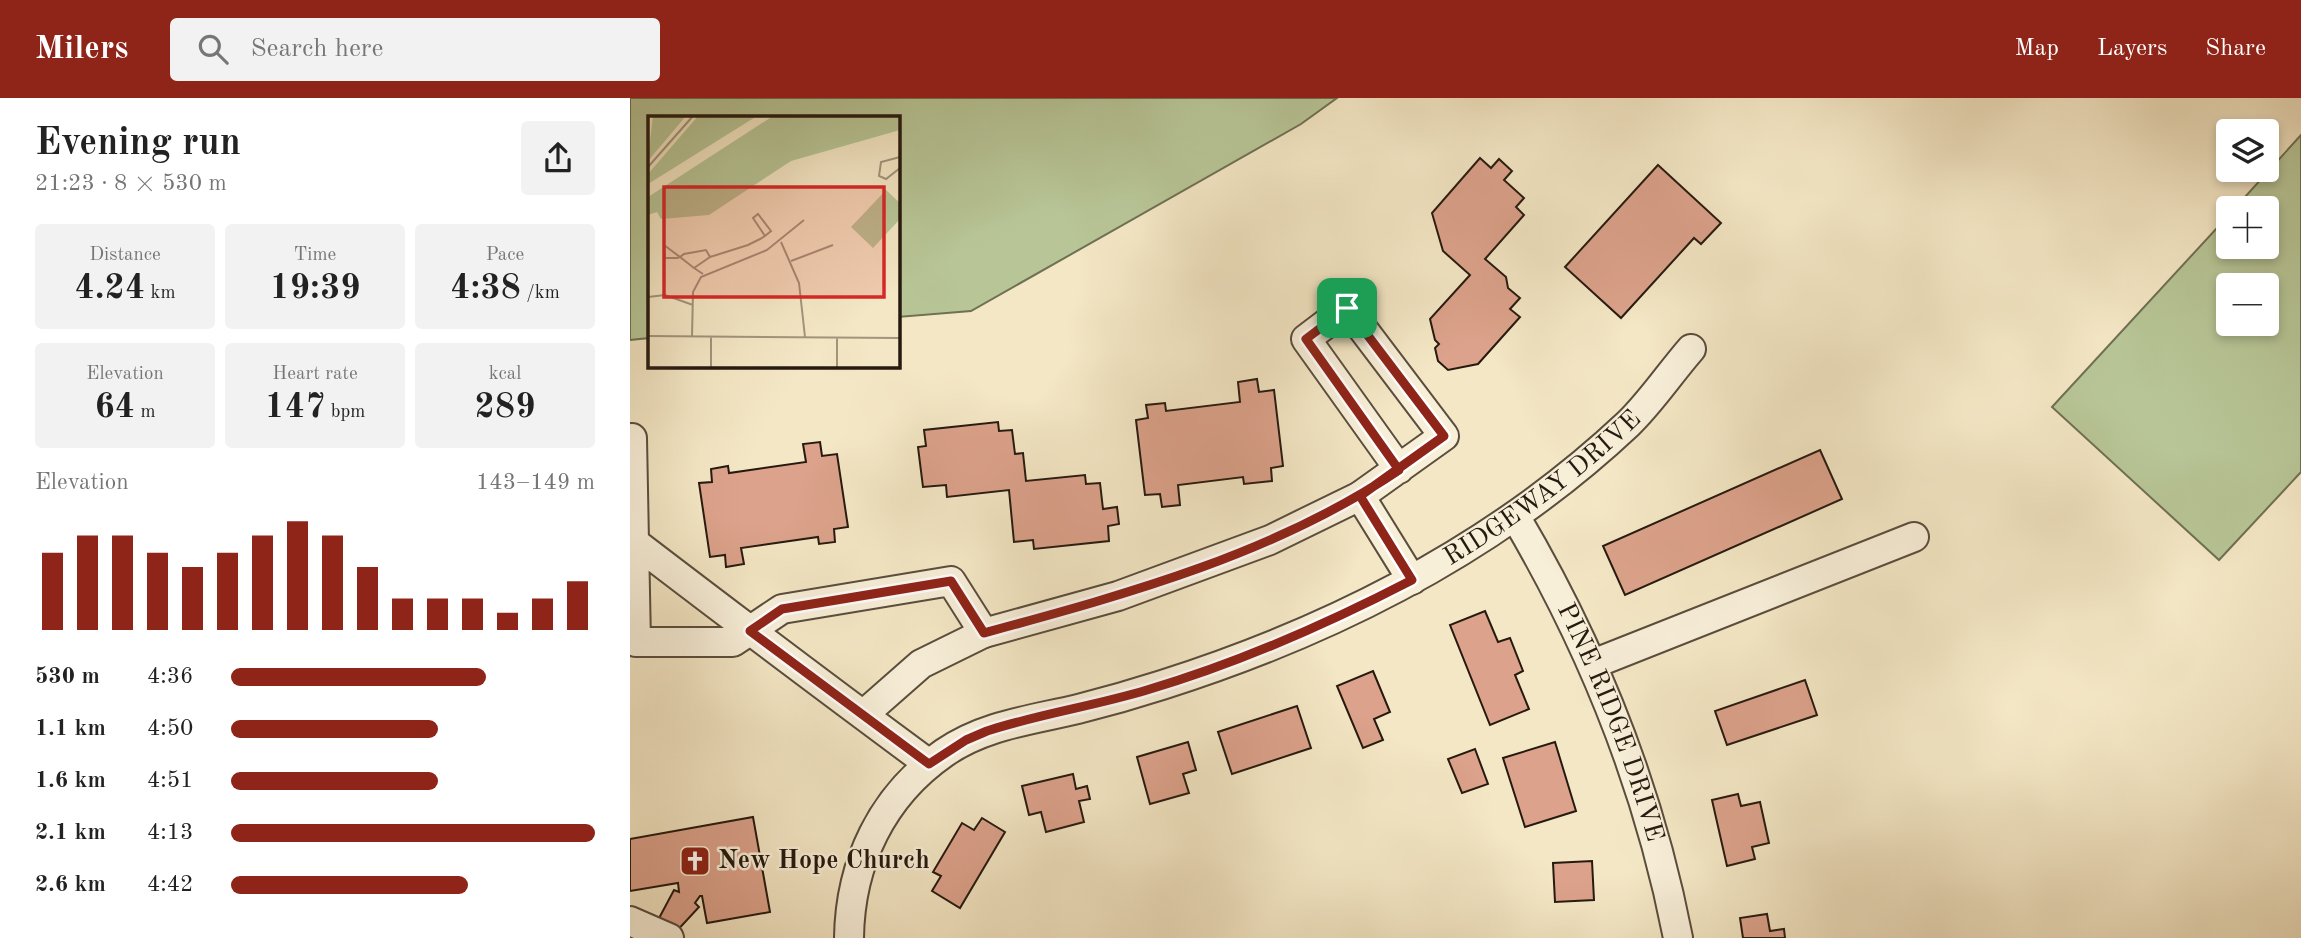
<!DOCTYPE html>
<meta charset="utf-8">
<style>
body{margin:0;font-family:"Old Standard TT",serif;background:#f2f2f2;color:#222;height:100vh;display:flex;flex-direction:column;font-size:26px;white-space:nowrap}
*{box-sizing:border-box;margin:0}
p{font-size:23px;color:#767676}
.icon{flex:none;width:38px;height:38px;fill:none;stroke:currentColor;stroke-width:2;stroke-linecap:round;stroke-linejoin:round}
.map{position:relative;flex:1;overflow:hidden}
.sheet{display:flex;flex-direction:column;background:#fff;width:630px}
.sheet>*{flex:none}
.fabs{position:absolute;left:1586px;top:21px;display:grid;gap:14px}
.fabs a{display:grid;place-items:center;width:63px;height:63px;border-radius:7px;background:#fff;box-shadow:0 4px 10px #0003;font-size:35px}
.pin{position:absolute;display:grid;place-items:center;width:60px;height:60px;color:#fff;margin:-30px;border-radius:14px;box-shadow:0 4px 10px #0006}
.round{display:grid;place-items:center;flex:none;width:74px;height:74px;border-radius:7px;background:#f2f2f2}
.summary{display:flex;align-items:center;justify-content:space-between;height:119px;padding:0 35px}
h1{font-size:38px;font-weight:600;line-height:52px}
.metrics{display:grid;grid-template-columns:repeat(3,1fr);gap:10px;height:119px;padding:7px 35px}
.metrics div{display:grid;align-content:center;border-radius:7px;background:#f2f2f2;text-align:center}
.metrics b{font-size:35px;font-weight:600}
.metrics small{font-size:19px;font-weight:400}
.metrics p{font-size:19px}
.chart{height:196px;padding:14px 35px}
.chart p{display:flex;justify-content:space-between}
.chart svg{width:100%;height:126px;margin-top:7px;stroke:#8f2418;stroke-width:6}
ul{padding:0 35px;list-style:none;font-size:23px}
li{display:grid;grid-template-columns:112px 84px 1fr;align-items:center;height:52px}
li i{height:18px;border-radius:9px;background:#8f2418}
header{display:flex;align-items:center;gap:42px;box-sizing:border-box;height:98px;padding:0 35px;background:#8f2418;color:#fff}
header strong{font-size:33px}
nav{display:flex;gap:38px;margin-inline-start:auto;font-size:24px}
.search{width:490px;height:63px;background:#f2f2f2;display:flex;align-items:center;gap:18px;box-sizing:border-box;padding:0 24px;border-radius:7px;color:#767676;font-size:26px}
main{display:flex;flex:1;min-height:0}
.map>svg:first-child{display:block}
</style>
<header>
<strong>Milers</strong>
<div class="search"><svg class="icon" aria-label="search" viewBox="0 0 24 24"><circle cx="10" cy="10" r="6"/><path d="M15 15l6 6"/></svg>Search here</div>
<nav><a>Map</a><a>Layers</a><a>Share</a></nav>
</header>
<main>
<section class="sheet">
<div class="summary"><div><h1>Evening run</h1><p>21:23 · 8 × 530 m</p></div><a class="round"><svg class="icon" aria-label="share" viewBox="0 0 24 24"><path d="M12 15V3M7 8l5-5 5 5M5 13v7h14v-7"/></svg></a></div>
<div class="metrics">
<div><p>Distance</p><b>4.24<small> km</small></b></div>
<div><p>Time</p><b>19:39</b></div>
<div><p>Pace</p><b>4:38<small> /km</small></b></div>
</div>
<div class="metrics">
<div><p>Elevation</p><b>64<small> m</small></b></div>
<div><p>Heart rate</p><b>147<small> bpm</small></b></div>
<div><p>kcal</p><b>289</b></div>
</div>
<div class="chart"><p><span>Elevation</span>143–149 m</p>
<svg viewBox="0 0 160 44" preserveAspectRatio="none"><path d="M5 44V17M15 44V11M25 44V11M35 44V17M45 44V22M55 44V17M65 44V11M75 44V6M85 44V11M95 44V22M105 44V33M115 44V33M125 44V33M135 44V38M145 44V33M155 44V27"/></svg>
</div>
<ul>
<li><b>530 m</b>4:36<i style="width:70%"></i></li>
<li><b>1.1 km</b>4:50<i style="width:57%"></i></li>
<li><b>1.6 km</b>4:51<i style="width:57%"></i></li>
<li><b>2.1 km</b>4:13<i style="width:100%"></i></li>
<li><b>2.6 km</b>4:42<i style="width:65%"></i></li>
</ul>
</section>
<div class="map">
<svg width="1671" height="840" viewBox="0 0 1671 840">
<rect width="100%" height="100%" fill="#f4e7c5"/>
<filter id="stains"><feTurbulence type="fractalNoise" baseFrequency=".00286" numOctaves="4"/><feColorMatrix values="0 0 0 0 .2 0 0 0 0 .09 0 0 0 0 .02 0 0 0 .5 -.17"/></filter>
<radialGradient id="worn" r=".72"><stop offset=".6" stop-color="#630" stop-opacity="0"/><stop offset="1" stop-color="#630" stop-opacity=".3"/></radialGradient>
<g fill="#b8c697" stroke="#6f7054" stroke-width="2" fill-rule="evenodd">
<path d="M0 0H707L671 26 341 213 268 219V19H19V240L0 242Z"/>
<path d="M1671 37V374L1589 462 1422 309 1598 118V149H1636V110H1605ZM1598 187H1636V226H1598Z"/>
</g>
<g fill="#dca28b" stroke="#261a10" stroke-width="2">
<path d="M850 60 861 70 869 61 882 73 874 82 894 100 886 109 894 117 855 161 876 179 878 190 890 200 880 211 890 219 848 266 818 272 808 263 805 250 809 246 805 242 800 221 840 177 813 153 802 115Z"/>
<path d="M1028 67 1091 125 1071 146 1064 140 991 220 935 169Z"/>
<path d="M627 281 629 294 644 292 653 368 641 370 642 383 614 386 613 379 548 387 550 407 532 409 530 396 515 397 506 322 518 320 516 307 535 305 536 313 610 304 608 284Z"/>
<path d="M368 324 369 333 382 332 385 356 393 355 396 383 455 377 456 386 470 385 473 411 487 409 489 426 478 428 479 443 404 451 403 442 384 444 379 392 317 399 316 387 293 389 288 349 296 348 294 332Z"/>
<path d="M190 344 192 358 207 356 218 429 204 431 205 444 189 446 188 439 111 450 114 466 96 469 95 457 80 459 69 385 82 384 81 371 98 368 99 375 176 364 173 346Z"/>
<path d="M1190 352 1212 401 995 497 973 448Z"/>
<path d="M855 513 868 544 880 540 893 573 885 577 899 611 860 627 820 527Z"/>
<path d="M743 573 760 614 744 621 753 642 733 650 707 588Z"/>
<path d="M1175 582 1187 617 1097 647 1085 613Z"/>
<path d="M667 608 681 650 602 676 588 634Z"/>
<path d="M558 644 566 672 553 676 559 695 520 706 507 659Z"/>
<path d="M925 644 946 713 895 729 873 660Z"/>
<path d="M845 651 858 686 832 695 818 661Z"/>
<path d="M443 676 446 691 457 688 460 701 449 703 454 724 416 734 411 714 399 717 392 688Z"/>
<path d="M1108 696 1111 708 1130 704 1139 745 1122 749 1125 761 1097 768 1082 702Z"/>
<path d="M123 719 140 814 77 825 72 798H70L65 805 69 809 44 836 27 824 44 792 49 794 48 785 0 793V741Z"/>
<path d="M352 720 375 734 330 810 302 793 311 778 303 774 332 725 344 732Z"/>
<path d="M962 763 964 802 925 804 923 765Z"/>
<path d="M1137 816 1140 833 1154 831 1155 840H1113L1110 820Z"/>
</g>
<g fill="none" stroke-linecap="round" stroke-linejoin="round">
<g stroke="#5a4d3d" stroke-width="32">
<g id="minor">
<path d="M2 340 4 444"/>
<path d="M730 398 782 482"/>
<path id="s1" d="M885 418C963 550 1019 690 1048 840"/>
<path d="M354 535 488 498 640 442 730 398 814 338 717 210 676 241 769 371"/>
<path d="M963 566 1284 439"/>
<path d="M233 617 291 566 354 535 321 483 152 511 103 544H6L4 444C102 519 200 593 299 666"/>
<path d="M0 823 39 840"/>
<path id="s2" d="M219 840C220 765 252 698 314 655 354 627 402 622 448 611 476 604 504 596 532 587 702 533 866 450 998 326 1021 304 1040 275 1061 251"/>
</g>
</g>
<use href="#minor" stroke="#f8efd9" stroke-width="28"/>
</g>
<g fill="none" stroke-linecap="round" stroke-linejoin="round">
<g stroke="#fff" stroke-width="14">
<path id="route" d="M717 210 676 241 769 372C645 456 497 496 354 535L321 483 152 511 120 533 299 666 336 642 357 633C409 616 464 608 517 592 609 565 697 526 782 482L730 398 814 338 717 210"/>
</g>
<use href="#route" stroke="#8f2418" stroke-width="9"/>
</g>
<defs>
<g id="church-square" transform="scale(1.575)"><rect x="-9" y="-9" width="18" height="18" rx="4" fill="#8f2418" stroke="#f8efd9"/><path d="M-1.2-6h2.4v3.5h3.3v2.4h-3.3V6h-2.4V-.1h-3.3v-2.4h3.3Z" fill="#fff"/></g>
</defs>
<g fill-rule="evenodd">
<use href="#church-square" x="65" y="763"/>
</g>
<g text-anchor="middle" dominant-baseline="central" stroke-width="5" stroke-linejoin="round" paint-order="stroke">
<g font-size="26" fill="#261a10" stroke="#f8efd9">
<text stroke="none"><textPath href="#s2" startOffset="877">RIDGEWAY DRIVE</textPath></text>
<text stroke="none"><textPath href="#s1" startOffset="228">PINE RIDGE DRIVE</textPath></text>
</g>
<g font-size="26" font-weight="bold" fill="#261a10" stroke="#f8efd9" text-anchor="start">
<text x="88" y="763">New Hope Church</text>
</g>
</g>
<g transform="translate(18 18)">
<rect width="252" height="252" fill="#f4e7c5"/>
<path d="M5 0H38L0 45V42ZM50 0H109L0 68V58ZM125 0H252V14L143 45 61 99 13 103 9 96 0 99V81ZM238 74 252 87V103L225 132 203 111Z" fill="#b8c697"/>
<path fill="none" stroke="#a2957d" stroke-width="2" d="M252 41 233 46 231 60 238 63 252 52M0 51 45 0M133 126 151 167 157 221M62 141 100 129 112 123 117 120 123 115 110 98 105 102 117 120M143 145 185 129M46 152 62 141 58 134 36 138 32 141 29 142H17L16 129 32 141 46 152 55 158M0 181 17 179 45 189M0 220 252 222M44 221 45 176 53 161 119 134 156 104M189 222V252M63 252V221"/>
<path fill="#d62828" fill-opacity="0.15" stroke="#d62828" stroke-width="3.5" d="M16 71H236V181H16Z"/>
<rect width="252" height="252" fill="none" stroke="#261a10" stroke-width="3.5"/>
</g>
<rect width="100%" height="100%" filter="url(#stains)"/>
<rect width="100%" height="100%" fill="url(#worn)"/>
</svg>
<div class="fabs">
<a><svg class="icon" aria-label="layers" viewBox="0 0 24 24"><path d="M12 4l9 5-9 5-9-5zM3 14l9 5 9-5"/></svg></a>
<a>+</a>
<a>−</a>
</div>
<div class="pin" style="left:717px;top:210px;background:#1e9e55"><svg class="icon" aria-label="arrive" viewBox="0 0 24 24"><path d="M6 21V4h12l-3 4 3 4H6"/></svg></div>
</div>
</main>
